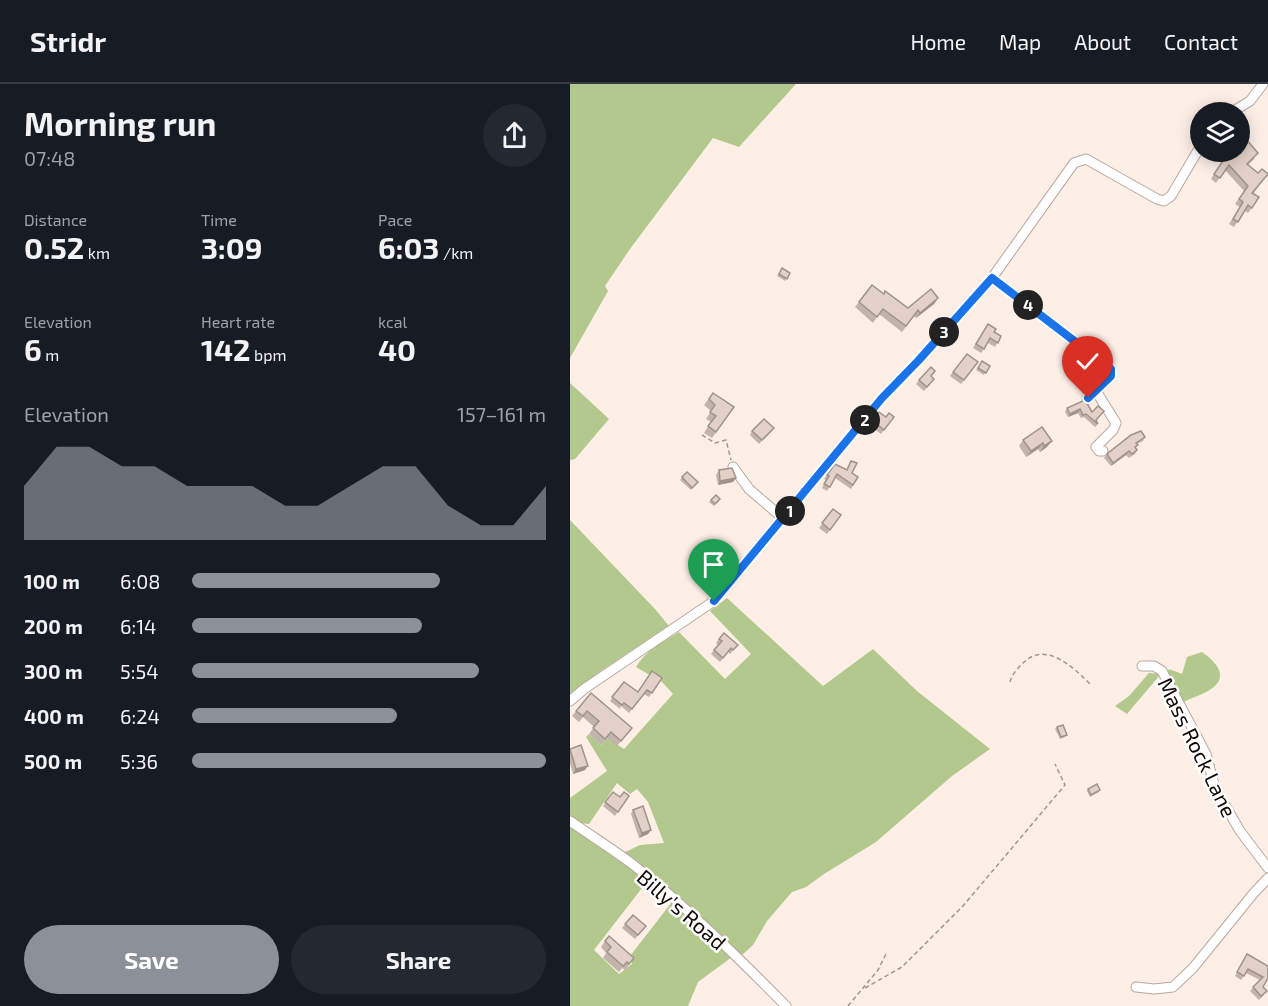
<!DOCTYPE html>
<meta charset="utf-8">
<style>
body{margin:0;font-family:"Exo 2",sans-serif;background:#242831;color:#f1f3f6;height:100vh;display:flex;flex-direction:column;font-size:22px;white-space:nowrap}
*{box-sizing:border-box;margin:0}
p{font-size:20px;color:#9ea1a6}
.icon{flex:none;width:33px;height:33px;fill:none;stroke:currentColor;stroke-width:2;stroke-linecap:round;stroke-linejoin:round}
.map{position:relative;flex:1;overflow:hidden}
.sheet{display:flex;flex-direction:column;background:#171b24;width:570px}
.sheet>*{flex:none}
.buttons{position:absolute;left:620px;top:18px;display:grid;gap:12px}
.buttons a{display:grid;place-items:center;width:60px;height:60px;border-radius:50%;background:#171b24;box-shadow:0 3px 15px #0003;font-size:30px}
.pin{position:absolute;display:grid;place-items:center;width:51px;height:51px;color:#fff;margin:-62px -26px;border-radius:50% 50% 50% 0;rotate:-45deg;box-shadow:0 0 6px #0007}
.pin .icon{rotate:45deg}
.km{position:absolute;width:30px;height:30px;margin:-15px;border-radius:50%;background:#222;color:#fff;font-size:16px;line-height:30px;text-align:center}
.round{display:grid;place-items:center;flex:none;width:63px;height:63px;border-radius:32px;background:#242831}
.head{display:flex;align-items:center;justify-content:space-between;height:102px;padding:0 24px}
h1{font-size:33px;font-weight:700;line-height:45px}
.figures{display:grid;grid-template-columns:repeat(3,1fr);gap:9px;height:102px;padding:6px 24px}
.figures div{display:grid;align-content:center}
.figures b{font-size:30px;font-weight:700}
.figures small{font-size:16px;font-weight:400}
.figures p{font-size:16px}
.chart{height:168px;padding:12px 24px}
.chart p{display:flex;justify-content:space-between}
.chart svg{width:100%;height:108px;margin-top:6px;fill:#8c9099;opacity:.7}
.action{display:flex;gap:12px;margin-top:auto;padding:12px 24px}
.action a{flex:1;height:69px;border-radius:36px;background:#8c9099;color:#fff;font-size:24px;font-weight:700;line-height:69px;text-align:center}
.action a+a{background:#242831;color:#f1f3f6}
ul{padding:0 24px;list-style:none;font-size:20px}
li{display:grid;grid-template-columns:96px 72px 1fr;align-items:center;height:45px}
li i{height:15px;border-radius:8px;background:#8c9099}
header{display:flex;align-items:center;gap:36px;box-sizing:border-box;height:84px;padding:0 30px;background:#171b24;border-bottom:2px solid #363941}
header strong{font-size:28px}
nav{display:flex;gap:33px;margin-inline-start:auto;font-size:21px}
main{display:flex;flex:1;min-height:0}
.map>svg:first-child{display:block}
</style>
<header>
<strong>Stridr</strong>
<nav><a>Home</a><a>Map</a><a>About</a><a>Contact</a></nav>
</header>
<main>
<section class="sheet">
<div class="head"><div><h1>Morning run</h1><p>07:48</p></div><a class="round"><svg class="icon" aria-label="share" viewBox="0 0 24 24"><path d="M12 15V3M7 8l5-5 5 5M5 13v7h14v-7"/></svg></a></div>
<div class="figures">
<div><p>Distance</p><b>0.52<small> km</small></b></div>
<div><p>Time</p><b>3:09</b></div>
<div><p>Pace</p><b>6:03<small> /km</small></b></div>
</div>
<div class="figures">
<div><p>Elevation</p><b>6<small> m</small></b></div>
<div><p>Heart rate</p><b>142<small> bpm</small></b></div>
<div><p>kcal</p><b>40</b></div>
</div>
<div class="chart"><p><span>Elevation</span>157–161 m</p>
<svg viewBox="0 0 160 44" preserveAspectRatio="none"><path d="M0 44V22L10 6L20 6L30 14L40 14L50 22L60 22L70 22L80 30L90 30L100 22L110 14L120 14L130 30L140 38L150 38L160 22V44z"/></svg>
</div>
<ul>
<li><b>100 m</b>6:08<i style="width:70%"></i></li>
<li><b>200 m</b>6:14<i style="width:65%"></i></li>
<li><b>300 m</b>5:54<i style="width:81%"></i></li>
<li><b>400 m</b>6:24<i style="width:58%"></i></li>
<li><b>500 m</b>5:36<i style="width:100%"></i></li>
</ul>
<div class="action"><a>Save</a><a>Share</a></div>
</section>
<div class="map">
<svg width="698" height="922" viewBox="0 0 698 922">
<rect width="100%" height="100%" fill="#fdefe6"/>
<g fill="#b2c88c">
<path d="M0 0H226L169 63 143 54 60 165 35 202 38 207 0 274Z"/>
<path d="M0 299 39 335 5 375 0 376Z"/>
<path d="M0 436 85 525 99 542 29 588 0 610Z"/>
<path d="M157 514 253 602 303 565 347 607 420 665 382 692 306 758 254 790 236 803 222 808 197 837 183 861 170 873 51 770 70 761 94 759 78 718 67 705 60 710 47 699 19 740 8 739 0 732V714L37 687 16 653 19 650 31 661 37 654 54 665 103 610 92 598 66 583C76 566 93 558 109 548L155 595 181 570 140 527Z"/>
<path d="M632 568C652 582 660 598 632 610 626 613 620 614 614 618L611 617 597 589 599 585 612 590 617 573Z"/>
<path d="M579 589 588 590 589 592 557 630 545 622 559 612Z"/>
<path d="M0 741 69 789 75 800 24 866 49 890 62 880 60 872 102 818 162 873 128 898 118 922H0Z"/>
</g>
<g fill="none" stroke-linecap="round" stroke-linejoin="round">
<g stroke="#b9a89f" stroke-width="11">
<g id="minor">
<path d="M662 28 680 17 693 0"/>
<path d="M422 194 541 285V292L517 314"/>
<path d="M526 307 546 339 543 346 526 363 529 367H533"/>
<path d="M163 383 179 405 214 435"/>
<path d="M572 582H584L592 587 636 670 645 704 670 747 698 784"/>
<path d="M0 617 14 605 144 517 312 314 348 277 422 194 504 79 516 75 587 115 594 117 601 112 630 63"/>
<path d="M0 737C20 751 41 764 61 779 116 822 167 872 216 922"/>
<path d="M566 903 584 905 603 903 623 884 683 810 698 794"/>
</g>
</g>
<g stroke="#a1968f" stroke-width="1.5" stroke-dasharray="4.5 3" stroke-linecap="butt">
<path d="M132 351 145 359 156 356 161 376"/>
<path d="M440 598C442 590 448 584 453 579 476 556 504 584 521 601"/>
<path d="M295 904 332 883 393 822 495 701 485 680"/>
<path d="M278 922 308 886 317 868"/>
</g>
<use href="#minor" stroke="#fff" stroke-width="9"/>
</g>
<g fill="#c3b4ab">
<path d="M658 68 685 74 678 81 694 95 683 110 682 124 678 129 675 127 664 143 659 140 670 123 665 120 674 107 655 86 646 99 641 95Z"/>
<path d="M212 184 220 189 215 197 207 192Z"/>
<path d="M302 201 314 210 338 224 368 214 364 220 346 234 344 232 332 248 309 230 303 239 285 223Z"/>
<path d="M415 244 431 252 425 263 418 259 411 269 403 264Z"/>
<path d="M397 270 408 278 391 300 380 292Z"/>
<path d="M412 277 420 282 414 291 406 286Z"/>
<path d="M361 292 364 295 354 307 346 300 349 296Z"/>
<path d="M143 309 164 323 142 354 134 349 141 338 136 335 141 327 134 321Z"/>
<path d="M515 316 522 328 532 330 526 336 528 340 525 343 514 333 511 334 508 329 498 333 495 328 497 324Z"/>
<path d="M316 333H324L311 350 303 344 298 350 294 347 297 343Z"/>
<path d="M472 343 477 363 470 368 468 365 456 373 449 362 453 356Z"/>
<path d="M182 347 201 348 189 360 180 351Z"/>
<path d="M575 353 573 357 567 360 566 364 567 366 565 370 559 374 556 371 541 382 534 374 537 370Z"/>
<path d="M281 377 282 389 288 393 281 405 265 394 257 407 252 404 256 396 254 395 265 380 276 386Z"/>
<path d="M149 386 163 398 148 401 146 391Z"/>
<path d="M117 388 128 398 121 406 110 396Z"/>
<path d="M141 416 149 417 144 422 139 418Z"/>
<path d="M263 425 271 431 257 450 249 444Z"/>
<path d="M149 555 168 561 160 570 158 568 150 578 141 570 148 561 146 559Z"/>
<path d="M92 594 79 613 74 610 59 629 51 622 50 625 40 617 54 598 68 608Z"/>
<path d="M21 609 62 644 47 662 37 654 31 661 19 650 24 643 13 633 9 638 2 632Z"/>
<path d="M487 643 495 653 490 655 485 645Z"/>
<path d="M0 665 15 686 3 690 0 679Z"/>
<path d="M518 705 530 706 529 708 520 713 517 707Z"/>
<path d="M43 708 50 713 59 712 45 732 33 722Z"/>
<path d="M63 726 81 746 78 750 69 754 61 730Z"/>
<path d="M63 831 76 842 65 855 52 844Z"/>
<path d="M35 857 60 880 55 886 52 884 49 888 33 874 36 869 31 863Z"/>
<path d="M677 870 698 882 693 903 694 911 689 916 680 907 690 896 676 889 671 896 665 892Z"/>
</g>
<g fill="#9f928b">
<path d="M368 214 364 220 346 234 350 229Z"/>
<path d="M510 325 508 329 498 333 500 330Z"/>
<path d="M482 357 477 363 470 368 474 362Z"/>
<path d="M473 359 468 365 456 373 461 367Z"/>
<path d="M559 367 556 371 541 382 543 379Z"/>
<path d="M166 394 163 398 148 401 150 397Z"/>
<path d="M18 682 15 686 3 690 6 685Z"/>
<path d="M81 746 78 750 69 754 72 749Z"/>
</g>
<g fill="#e3d1c7" stroke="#9f928b" stroke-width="1.5">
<path d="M675 54 688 69 677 80 688 89 692 85 698 90 682 109 689 113 682 124 678 121 668 138 663 135 673 118 669 115 678 102 659 81 650 94 644 90 659 68H669V59Z"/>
<path d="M212 184 220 189 217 195 209 190Z"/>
<path d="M302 201 314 210 315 207 338 224 361 205 368 214 350 229 348 226 336 242 313 225 307 233 289 218Z"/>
<path d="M418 240 426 245 424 248 431 252 428 259 420 254 414 265 406 260Z"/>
<path d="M397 270 408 278 394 296 383 288Z"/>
<path d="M412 277 420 282 416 289 408 284Z"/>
<path d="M361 283 365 287 361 292 364 295 357 303 349 296Z"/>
<path d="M143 309 164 323 146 348 138 342 146 332 140 328 145 321 139 315Z"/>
<path d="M515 316 522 328 528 322 534 327 526 336 528 340 516 330 513 331 510 325 500 330 497 324Z"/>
<path d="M309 328 316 333 319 329 324 333 314 346 306 339 301 346 297 343Z"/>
<path d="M194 335 204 344 192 356 182 347Z"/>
<path d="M472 343 482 357 474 362 473 359 461 367 453 356Z"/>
<path d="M571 347 575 353 566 359 568 361 565 363 567 366 562 370 559 367 543 379 537 370 561 351Z"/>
<path d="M281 377 287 379 282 389 288 393 283 401 267 390 260 403 254 400 259 392 257 391 265 380 277 386Z"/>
<path d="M162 384 166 394 150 397 149 386Z"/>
<path d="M117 388 128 398 122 404 112 393Z"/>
<path d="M146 411 150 415 145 420 141 416Z"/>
<path d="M263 425 271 431 260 446 252 439Z"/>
<path d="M154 549 168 561 163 566 161 564 153 574 144 566 152 557 149 555Z"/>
<path d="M82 587 92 594 82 609 77 606 62 625 54 619 52 621 42 613 54 598 68 608Z"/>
<path d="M21 609 62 644 51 657 41 648 35 655 23 644 29 637 17 627 13 632 6 627Z"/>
<path d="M493 641 497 651 491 653 487 643Z"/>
<path d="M11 661 18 682 6 685 0 665Z"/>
<path d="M527 700 530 706 521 711 518 705Z"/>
<path d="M43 708 50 713 54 708 59 712 48 728 35 718Z"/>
<path d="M73 722 81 746 72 749 63 726Z"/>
<path d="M63 831 76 842 68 851 55 840Z"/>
<path d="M39 852 64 874 59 880 57 878 53 882 37 868 41 863 35 857Z"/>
<path d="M677 870 698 882V894L693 903 697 907 691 912 683 903 693 893 678 885 674 892 667 888Z"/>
</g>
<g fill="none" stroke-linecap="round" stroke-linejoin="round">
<g stroke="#fff" stroke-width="12">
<path id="route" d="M144 517 312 314 348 277 422 194 541 285V292L518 314"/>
</g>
<use href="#route" stroke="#1a73e8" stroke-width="8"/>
</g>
<g text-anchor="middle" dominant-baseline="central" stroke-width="5" stroke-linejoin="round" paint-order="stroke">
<g font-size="21" fill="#100a07" stroke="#fff">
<text transform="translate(628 663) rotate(64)">Mass Rock Lane</text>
<text transform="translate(112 825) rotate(41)">Billy's Road</text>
</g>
</g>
</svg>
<div class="buttons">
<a><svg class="icon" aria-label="layers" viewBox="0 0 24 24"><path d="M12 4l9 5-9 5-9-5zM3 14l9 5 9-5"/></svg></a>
</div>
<div class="pin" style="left:144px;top:517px;background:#1e9e55"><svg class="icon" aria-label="arrive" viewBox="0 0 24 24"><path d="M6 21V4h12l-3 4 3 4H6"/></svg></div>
<div class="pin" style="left:518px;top:314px;background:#d93025"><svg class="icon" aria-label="check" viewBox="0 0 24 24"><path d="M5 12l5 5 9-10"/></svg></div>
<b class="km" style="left:220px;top:427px">1</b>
<b class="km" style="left:295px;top:336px">2</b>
<b class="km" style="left:374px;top:248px">3</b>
<b class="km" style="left:458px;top:221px">4</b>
</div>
</main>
